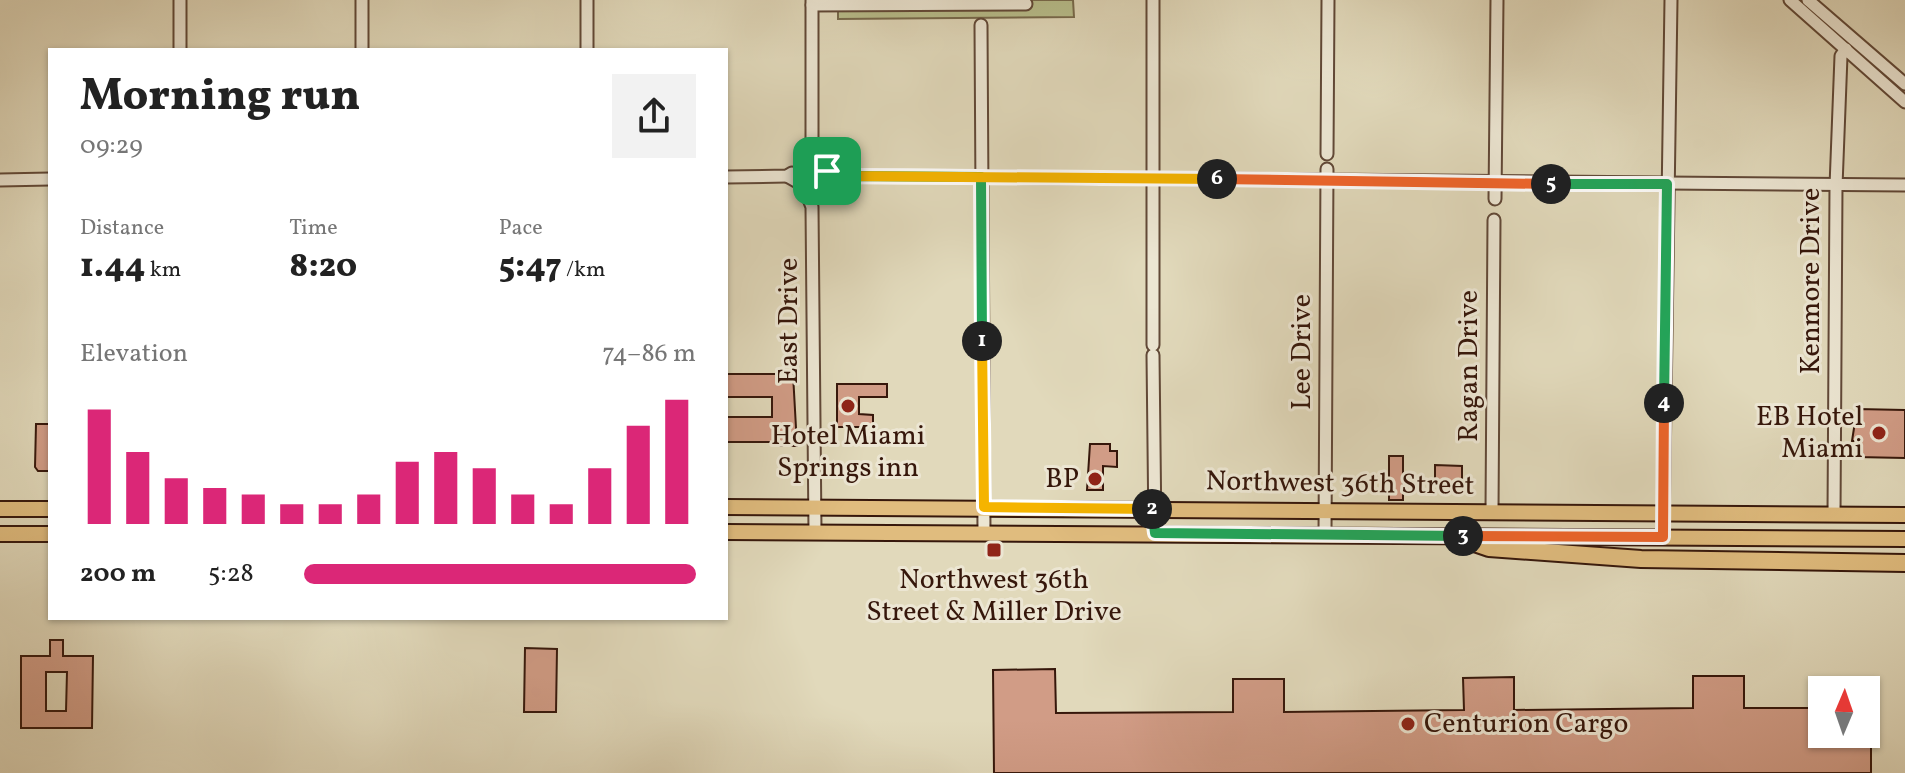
<!DOCTYPE html>
<meta charset="utf-8">
<style>
body{margin:0;font-family:Vollkorn,serif;background:#f2f2f2;color:#222;height:100vh;display:flex;flex-direction:column;font-size:30px;white-space:nowrap}
*{box-sizing:border-box;margin:0}
p{font-size:26px;color:#767676}
.icon{flex:none;width:44px;height:44px;fill:none;stroke:currentColor;stroke-width:2;stroke-linecap:round;stroke-linejoin:round}
.map{position:relative;flex:1;overflow:hidden}
.drawer{position:absolute;left:48px;top:48px;width:680px;height:572px;display:flex;flex-direction:column;background:#fff;border-radius:0px;box-shadow:0 2px 6px #0004}
.drawer>*{flex:none}
.needle{width:52px;rotate:2deg}
.tools{position:absolute;left:1808px;top:676px;display:grid;gap:16px}
.tools a{display:grid;place-items:center;width:72px;height:72px;border-radius:0px;background:#fff;box-shadow:0 2px 6px #0004;font-size:40px}
.pin{position:absolute;display:grid;place-items:center;width:68px;height:68px;color:#fff;margin:-34px;border-radius:16px;box-shadow:0 4px 12px #0006}
.km{position:absolute;width:40px;height:40px;margin:-20px;border-radius:50%;background:#222;color:#fff;font-size:22px;line-height:40px;text-align:center}
.round{display:grid;place-items:center;flex:none;width:84px;height:84px;border-radius:0px;background:#f2f2f2}
.overview{display:flex;align-items:center;justify-content:space-between;height:136px;padding:0 32px}
h1{font-size:44px;font-weight:800;line-height:60px}
.metrics{display:grid;grid-template-columns:repeat(3,1fr);gap:12px;height:136px;padding:8px 32px}
.metrics div{display:grid;align-content:center}
.metrics b{font-size:34px;font-weight:800}
.metrics small{font-size:22px;font-weight:400}
.metrics p{font-size:22px}
.chart{height:224px;padding:16px 32px}
.chart p{display:flex;justify-content:space-between}
.chart svg{width:100%;height:144px;margin-top:8px;stroke:#db2777;stroke-width:6}
ul{padding:0 32px;list-style:none;font-size:26px}
li{display:grid;grid-template-columns:128px 96px 1fr;align-items:center;height:60px}
li i{height:20px;border-radius:10px;background:#db2777}
.map>svg:first-child{display:block}
</style>
<div class="map">
<svg width="1905" height="773" viewBox="0 0 1905 773">
<rect width="100%" height="100%" fill="#e1d9bb"/>
<filter id="stains"><feTurbulence type="fractalNoise" baseFrequency=".0025" numOctaves="4"/><feColorMatrix values="0 0 0 0 .2 0 0 0 0 .09 0 0 0 0 .02 0 0 0 .5 -.17"/></filter>
<radialGradient id="worn" r=".72"><stop offset=".6" stop-color="#630" stop-opacity="0"/><stop offset="1" stop-color="#630" stop-opacity=".3"/></radialGradient>
<path fill="#b8be8c" stroke="#776a4c" stroke-width="2" d="M838 0H1073L1074 17 838 19Z"/>
<g fill="#d19c86" stroke="#36170b" stroke-width="2" fill-rule="evenodd">
<path d="M726 374H793L797 446H779V442H726V417H772V397H726Z"/>
<path d="M837 384H887V397H859V414L873 415V427H837Z"/>
<path d="M1857 409 1905 410V458L1857 457V441H1852Z"/>
<path d="M36 424H50V471H38L35 467Z"/>
<path d="M1090 444H1110V451H1117V467L1103 466V490H1087Z"/>
<rect x="1389" y="456" width="14" height="44"/>
<path d="M1435 465 1462 466V493H1449V482H1435Z"/>
<path d="M50 640H63V656H93L92 728H21V656H50ZM46 672H67L66 711H46Z"/>
<path d="M525 648 557 649 556 712H524Z"/>
<path d="M1055 669 1056 713 1233 712V679H1284V712L1464 710 1463 678 1514 677V710L1693 708V676H1744V708H1822V734H1871V773H994L993 670Z"/>
</g>
<g fill="none" stroke-linecap="round" stroke-linejoin="round">
<g stroke="#614837" stroke-width="15">
<g id="minor">
<path d="M1790 0 1905 102"/>
<path d="M1808 0 1905 84"/>
<path d="M812 5 1026 4"/>
<path d="M981 25 984 532"/>
<path d="M180 50V0"/>
<path d="M362 50V0"/>
<path d="M587 50V0"/>
<path d="M1327 154 1328 0"/>
<path d="M806 164 812 145V1"/>
<path d="M825 167 848 176 1905 185"/>
<path d="M787 176 808 188 817 189 828 179 825 167 818 162 806 164 800 174 802 183"/>
<path d="M726 177 787 176 792 173"/>
<path d="M0 180 50 179"/>
<path d="M804 186 812 207 815 531"/>
<path d="M1495 199 1497 0"/>
<path d="M1153 345V0"/>
<path d="M1153 355 1155 533"/>
<path d="M1492 512 1494 220"/>
<path d="M1834 515 1836 186 1841 56 1846 49"/>
<path d="M1325 534 1327 169"/>
<path d="M1663 537 1671 0"/>
</g>
</g>
<g stroke="#36170b" stroke-width="18">
<g id="major">
<path d="M726 507 1905 515"/>
<path d="M0 509H50"/>
<path d="M726 532 1905 539"/>
<path d="M0 534H50"/>
</g>
</g>
<g stroke="#36170b" stroke-width="20">
<path id="highway" d="M1454 536 1489 548 1641 559 1905 563"/>
</g>
<use href="#minor" stroke="#ece6d3" stroke-width="11"/>
<use href="#major" stroke="#e0bc7e" stroke-width="14"/>
<use href="#highway" stroke="#e0bc7e" stroke-width="16"/>
</g>
<g fill="none" stroke-linecap="round" stroke-linejoin="round">
<g stroke="#fff" stroke-width="16">
<path id="split-1" d="M827 171 826 183 844 176 981 177 982 341"/>
</g>
<g stroke="#fff" stroke-width="16">
<path id="split-2" d="M982 341 984 507 1152 509"/>
</g>
<g stroke="#fff" stroke-width="16">
<path id="split-3" d="M1152 509 1155 533 1463 536"/>
</g>
<g stroke="#fff" stroke-width="16">
<path id="split-4" d="M1463 536 1663 537 1664 403"/>
</g>
<g stroke="#fff" stroke-width="16">
<path id="split-5" d="M1551 184H1667L1664 403"/>
</g>
<g stroke="#fff" stroke-width="16">
<path id="split-6" d="M1217 179 1551 184"/>
</g>
<g stroke="#fff" stroke-width="16">
<path id="split-7" d="M827 171 825 167 848 176 1217 179"/>
</g>
<use href="#split-1" stroke="#22a559" stroke-width="10"/>
<use href="#split-2" stroke="#f5b400" stroke-width="10"/>
<use href="#split-3" stroke="#22a559" stroke-width="10"/>
<use href="#split-4" stroke="#f0652b" stroke-width="10"/>
<use href="#split-5" stroke="#22a559" stroke-width="10"/>
<use href="#split-6" stroke="#f0652b" stroke-width="10"/>
<use href="#split-7" stroke="#f5b400" stroke-width="10"/>
</g>
<g fill="#8f2418" stroke="#ece6d3" stroke-width="3">
<circle cx="848" cy="406" r="8"/>
<circle cx="1879" cy="433" r="8"/>
<circle cx="1095" cy="479" r="8"/>
<rect x="986" y="542" width="16" height="16" rx="4"/>
<circle cx="1408" cy="724" r="8"/>
</g>
<g text-anchor="middle" dominant-baseline="central" stroke-width="6" stroke-linejoin="round" paint-order="stroke">
<g font-size="28" fill="#36170b" stroke="#ece6d3">
<text transform="translate(1811 281) rotate(-90)">Kenmore Drive</text>
<text transform="translate(789 321) rotate(-90)">East Drive</text>
<text transform="translate(1302 352) rotate(-90)">Lee Drive</text>
<text transform="translate(1469 366) rotate(-90)">Ragan Drive</text>
<text transform="translate(1340 484) rotate(1)">Northwest 36th Street</text>
</g>
<g font-size="28" fill="#36170b" stroke="#ece6d3" text-anchor="end">
<text x="1863" y="417">EB Hotel<tspan x="1863" dy="32">Miami</tspan></text>
<text x="848" y="436" text-anchor="middle">Hotel Miami<tspan x="848" dy="32">Springs inn</tspan></text>
<text x="1079" y="479">BP</text>
<text x="994" y="580" text-anchor="middle">Northwest 36th<tspan x="994" dy="32">Street &amp; Miller Drive</tspan></text>
<text x="1424" y="724" text-anchor="start">Centurion Cargo</text>
</g>
</g>
<rect width="100%" height="100%" filter="url(#stains)"/>
<rect width="100%" height="100%" fill="url(#worn)"/>
</svg>
<div class="tools">
<a><svg class="needle" viewBox="-14 -14 28 28"><path d="M0-13l5 13h-10z" fill="#e53935"/><path d="M0 13l5-13h-10z" fill="#767676"/></svg></a>
</div>
<div class="pin" style="left:827px;top:171px;background:#1e9e55"><svg class="icon" aria-label="arrive" viewBox="0 0 24 24"><path d="M6 21V4h12l-3 4 3 4H6"/></svg></div>
<b class="km" style="left:982px;top:341px">1</b>
<b class="km" style="left:1152px;top:509px">2</b>
<b class="km" style="left:1463px;top:536px">3</b>
<b class="km" style="left:1664px;top:403px">4</b>
<b class="km" style="left:1551px;top:184px">5</b>
<b class="km" style="left:1217px;top:179px">6</b>
<section class="drawer">
<div class="overview"><div><h1>Morning run</h1><p>09:29</p></div><a class="round"><svg class="icon" aria-label="share" viewBox="0 0 24 24"><path d="M12 15V3M7 8l5-5 5 5M5 13v7h14v-7"/></svg></a></div>
<div class="metrics">
<div><p>Distance</p><b>1.44<small> km</small></b></div>
<div><p>Time</p><b>8:20</b></div>
<div><p>Pace</p><b>5:47<small> /km</small></b></div>
</div>
<div class="chart"><p><span>Elevation</span>74–86 m</p>
<svg viewBox="0 0 160 44" preserveAspectRatio="none"><path d="M5 44V9M15 44V22M25 44V30M35 44V33M45 44V35M55 44V38M65 44V38M75 44V35M85 44V25M95 44V22M105 44V27M115 44V35M125 44V38M135 44V27M145 44V14M155 44V6"/></svg>
</div>
<ul>
<li><b>200 m</b>5:28<i style="width:100%"></i></li>
</ul>
</section>
</div>
